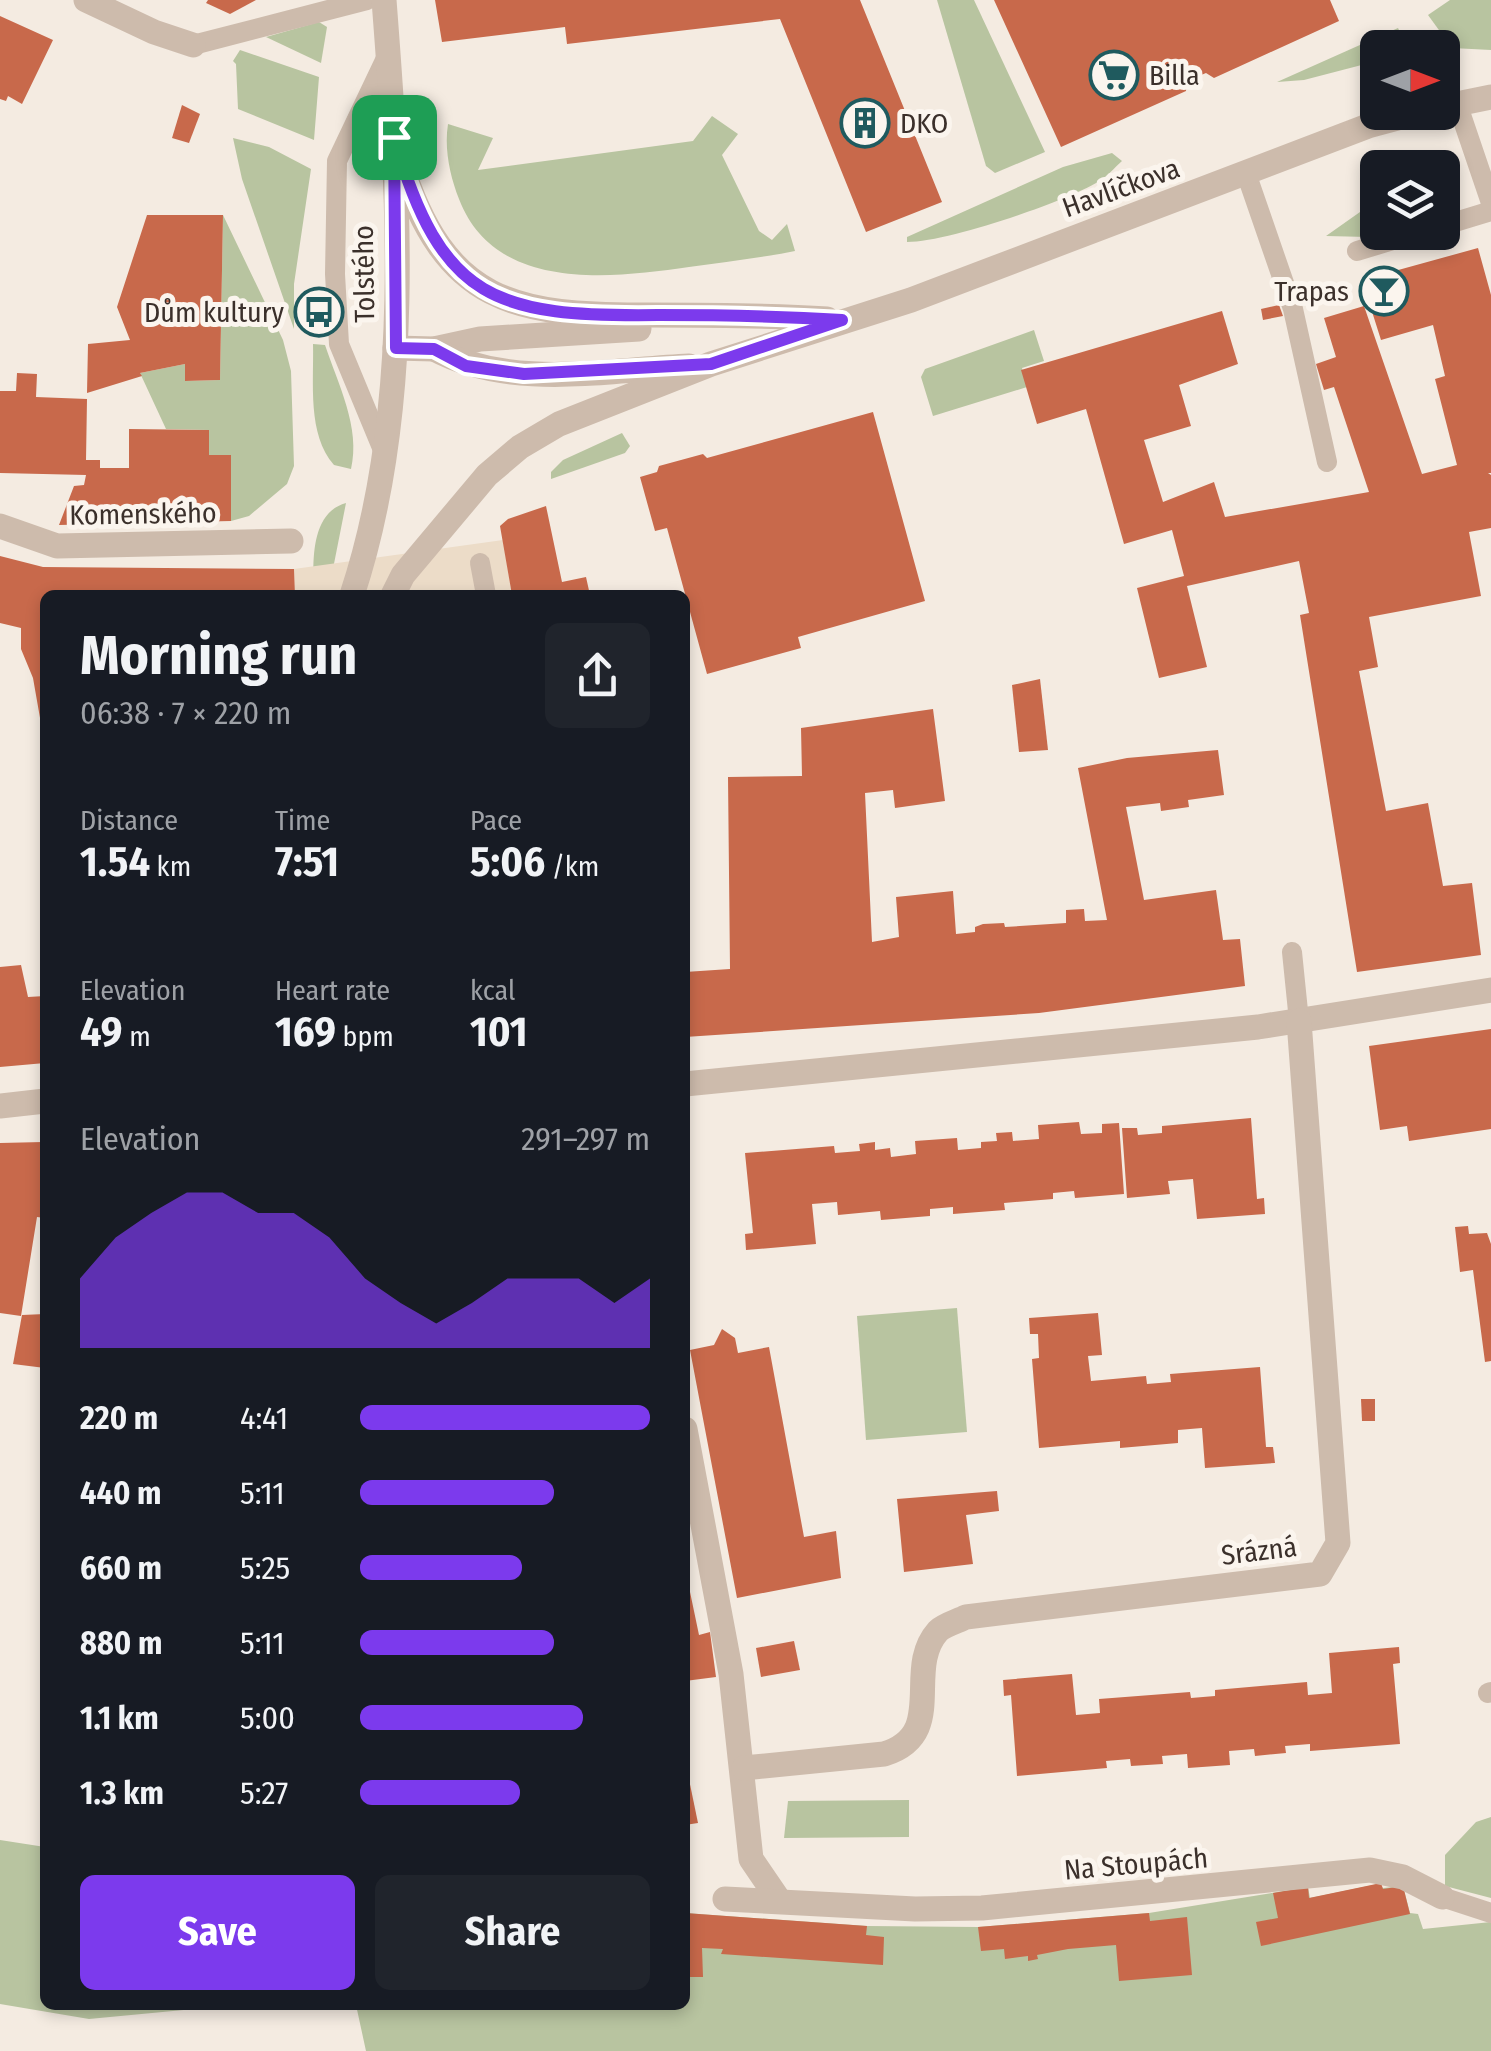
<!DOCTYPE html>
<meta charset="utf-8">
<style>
body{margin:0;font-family:"Fira Sans Condensed",sans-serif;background:#20242c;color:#f1f3f6;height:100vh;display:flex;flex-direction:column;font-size:38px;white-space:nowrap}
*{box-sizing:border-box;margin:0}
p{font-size:32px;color:#9ea1a6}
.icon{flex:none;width:55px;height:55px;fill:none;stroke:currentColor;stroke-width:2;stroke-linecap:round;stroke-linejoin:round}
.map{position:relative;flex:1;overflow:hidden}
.side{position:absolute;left:40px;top:590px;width:650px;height:1420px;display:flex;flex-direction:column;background:#171b24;border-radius:15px;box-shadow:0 5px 15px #0003}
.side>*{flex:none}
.needle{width:65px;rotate:90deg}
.tools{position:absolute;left:1360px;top:30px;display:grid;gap:20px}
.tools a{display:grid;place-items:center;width:100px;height:100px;border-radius:15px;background:#171b24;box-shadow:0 5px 15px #0003;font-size:50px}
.pin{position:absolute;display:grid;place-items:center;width:85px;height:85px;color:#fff;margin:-42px;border-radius:20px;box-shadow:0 5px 15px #0006}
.round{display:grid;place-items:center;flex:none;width:105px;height:105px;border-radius:15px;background:#20242c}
.head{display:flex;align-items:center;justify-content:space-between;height:170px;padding:0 40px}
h1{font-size:55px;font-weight:700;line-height:75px}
.figures{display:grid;grid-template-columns:repeat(3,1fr);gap:15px;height:170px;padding:10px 40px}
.figures div{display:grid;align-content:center}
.figures b{font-size:42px;font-weight:700}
.figures small{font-size:28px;font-weight:400}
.figures p{font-size:28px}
.chart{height:280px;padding:20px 40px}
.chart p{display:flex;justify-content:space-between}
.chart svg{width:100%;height:180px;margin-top:10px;fill:#7c3aed;opacity:.7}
.action{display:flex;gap:20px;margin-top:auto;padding:20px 40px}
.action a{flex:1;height:115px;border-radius:15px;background:#7c3aed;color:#fff;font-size:40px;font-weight:700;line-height:115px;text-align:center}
.action a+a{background:#20242c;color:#f1f3f6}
ul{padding:0 40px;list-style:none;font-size:32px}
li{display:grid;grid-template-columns:160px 120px 1fr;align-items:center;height:75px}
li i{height:25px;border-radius:12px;background:#7c3aed}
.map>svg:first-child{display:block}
</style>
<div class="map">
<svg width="1491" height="2051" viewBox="0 0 1491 2051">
<rect width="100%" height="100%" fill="#f4ebe1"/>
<g fill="#b8c4a0">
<path d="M937 0H974L1045 152 995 173 986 166Z"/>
<path d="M1450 0H1491V50L1452 48 1428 15Z"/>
<path d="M319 22 327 27 321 63 266 37Z"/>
<path d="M1398 28 1407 47 1378 48 1377 61 1304 80 1277 82Z"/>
<path d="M240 50 319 77 314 140 238 109 236 64 233 61Z"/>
<path d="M712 116 738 134 722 155 759 231 772 240 787 224 795 251C760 258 724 262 689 267 611 278 495 293 459 199 450 176 444 149 448 124L493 138 478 170 693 141Z"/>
<path d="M233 138 269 147 311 169 294 284V329L242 179Z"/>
<path d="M1112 153 1122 161C1114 168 1107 177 1098 182 1061 203 949 242 907 242V237L1063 167Z"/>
<path d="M1377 200 1378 232 1385 233 1368 237 1326 236Z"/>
<path d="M223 215 283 340 291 371 294 466 287 484 249 516 231 521V455H209V430L166 429 140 373 185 364V381L220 380Z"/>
<path d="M1034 330 1044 361 1022 368 1027 387 933 416 921 377 925 369Z"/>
<path d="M313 344 325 345C338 384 361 428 351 469L334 465C307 434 314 383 313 344Z"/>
<path d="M622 433 630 446 625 453 551 479V472L563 460Z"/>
<path d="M346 503 330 584 314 595C313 566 309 513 346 503Z"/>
<path d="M957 1308 967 1432 866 1440 857 1316Z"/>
<path d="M909 1800V1837L784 1838 788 1801Z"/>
<path d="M1491 1817V1898L1445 1886V1855L1476 1822Z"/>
<path d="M0 1840 45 1847V2005H236L89 2019 0 2004Z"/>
<path d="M1378 1884 1383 1888 1403 1886 1410 1913 1418 1914 1423 1929 1491 1922V2051H366L356 2005H685V1913L867 1926 978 1927 1149 1913 1308 1887 1310 1898Z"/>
</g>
<path fill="#ecdcc8" d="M503 540 512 595H295L294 569Z"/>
<g fill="#c8694b">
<path d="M208 0H256L230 14 206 3Z"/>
<path d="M435 0H860L942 202 866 232 780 19 567 44 565 27 442 42Z"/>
<path d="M994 0H1330L1339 21 1214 78 1206 73 1187 81 1186 91 1061 147Z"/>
<path d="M0 16 53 40 22 104 8 96 6 101 0 99Z"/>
<path d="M182 105 200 114 189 143 172 138Z"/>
<path d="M147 215H223L220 380 185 381V364L140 373 142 376 87 393 88 344 130 340 117 307Z"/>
<path d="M1478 248 1491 295V473H1488L1491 475V528L1469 532 1481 596 1369 617 1378 667 1359 671 1386 811 1428 803 1443 886 1472 883 1481 955 1357 972 1300 615 1309 613 1299 561 1187 586 1207 667 1159 678 1137 588 1184 576 1172 530 1124 544 1086 409 1037 424 1021 370 1222 311 1238 364 1179 385 1191 426 1144 440 1163 502 1214 482 1225 517 1369 492 1334 387 1324 390 1316 364 1336 357 1324 318 1364 306 1422 474 1457 465 1435 379 1445 376 1433 325 1381 340 1362 280Z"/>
<path d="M1279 305 1283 316 1263 320 1261 309Z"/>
<path d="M17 373 37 374 36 397 87 399 86 460H100V468H129V429L209 430V455H231V521L59 525 74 486 84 485 86 475 0 473V391H16Z"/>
<path d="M873 412 925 601 798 637 801 648 707 674 667 528 655 531 640 477 657 472 659 466 703 454 707 458Z"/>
<path d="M546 506 562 582 586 577 590 595H512L500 526 508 519Z"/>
<path d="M0 556 43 567 294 569 295 595H45L43 735 33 678 21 649V628L0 623Z"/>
<path d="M1040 679 1048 750 1019 752 1012 685Z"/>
<path d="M933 709 945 801 895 808 893 790 865 793 872 942 899 937 896 897 953 891 956 934 975 932V927L983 924 1004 923 1005 927 1066 923V910L1084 909 1085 921 1107 920 1078 768 1127 758 1218 750 1224 795 1188 800 1189 807 1161 811 1160 803 1126 807 1144 900 1216 890 1223 940 1240 939 1245 986 1039 1013 685 1037V972L730 969 728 777 802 776 801 728Z"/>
<path d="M21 965 28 997 45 996V1063L0 1067V967Z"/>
<path d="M1491 1029V1129L1409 1141 1407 1126 1380 1130 1369 1046Z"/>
<path d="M1251 1118 1257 1199 1264 1198 1265 1214 1197 1219 1193 1179 1168 1181 1170 1194 1127 1198 1122 1128H1137L1138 1135 1162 1133V1126Z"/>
<path d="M1079 1122 1081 1134 1102 1133V1124L1119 1123 1124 1194 1075 1198 1074 1191 1053 1193V1199L1004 1203 1005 1210 953 1214V1207L930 1209V1216L881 1220 880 1211 838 1215 837 1202 812 1204 816 1244 746 1250 745 1234 753 1233 745 1153 834 1146 835 1153 860 1151 859 1144 875 1142V1150L890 1148 891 1157 916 1154 915 1141 957 1138 958 1150 981 1148V1142L997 1141 996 1133 1012 1132 1013 1141 1039 1139 1038 1125Z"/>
<path d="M43 1142 45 1218 37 1217 21 1316 0 1313V1143Z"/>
<path d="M1468 1226 1469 1234 1487 1233 1491 1244V1361L1485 1362 1473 1270 1460 1272 1455 1227Z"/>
<path d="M1098 1313 1102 1355 1088 1356 1091 1381 1146 1376 1147 1384 1171 1382 1170 1374 1260 1367 1266 1447H1273L1275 1463 1205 1468 1202 1428 1178 1430V1443L1120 1448V1441L1039 1448 1032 1359 1039 1358 1038 1334H1030L1029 1318Z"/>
<path d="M45 1314V1368L13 1364 22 1315Z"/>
<path d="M722 1329 735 1338 738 1353 769 1347 804 1537 836 1531 841 1578 737 1598 690 1350 714 1345Z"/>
<path d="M1361 1399H1375V1421H1362Z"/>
<path d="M997 1491 999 1511 966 1515 973 1564 904 1572 897 1499Z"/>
<path d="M685 1568 699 1635 710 1632 716 1677 685 1681Z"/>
<path d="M794 1641 800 1670 761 1677 756 1648Z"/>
<path d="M1399 1647 1400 1663 1393 1664 1400 1744 1310 1751V1744L1285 1746 1286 1753 1255 1756 1254 1749 1229 1751 1230 1765 1188 1768 1187 1754 1162 1756 1163 1764 1131 1766 1130 1759 1106 1761 1107 1768 1017 1776 1011 1695 1004 1696 1003 1680 1072 1674 1076 1715 1100 1713 1099 1699 1190 1692 1191 1698 1215 1696V1690L1307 1682 1308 1695 1332 1693 1329 1653Z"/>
<path d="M685 1760 698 1823 685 1825Z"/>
<path d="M1381 1883 1383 1889 1403 1886 1410 1914 1261 1946 1256 1922 1278 1918 1273 1893 1308 1887 1309 1898Z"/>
<path d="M685 1913 867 1926 866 1935 884 1937 883 1965 721 1954 723 1949 702 1948 703 1977H685Z"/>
<path d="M1149 1913 1150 1921 1187 1917 1192 1975 1119 1981 1116 1945 1068 1949 1037 1955 1038 1959 1028 1961V1956L1005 1959 1004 1949 981 1951 978 1927Z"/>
</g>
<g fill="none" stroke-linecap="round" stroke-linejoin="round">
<g stroke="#cdbbac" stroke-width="20">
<path d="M193 45 367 0"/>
<path d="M1457 103 1491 203"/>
<path d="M1246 173 1293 309 1327 462"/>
<path d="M1442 226 1491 211"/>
<path d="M1357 251 1419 232"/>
<path d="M385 455 339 344 335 274 337 161 387 56"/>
<path d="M480 563 486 595"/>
<path d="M1292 952 1299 1021"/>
<path d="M1488 1693 1491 1692"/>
<path d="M1442 1897 1491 1913"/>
</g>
<g stroke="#cdbbac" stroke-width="25">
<path d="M86 0 154 32 193 45"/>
<path d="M1442 107 1491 97"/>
<path d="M400 161C445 304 514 316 651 315 710 315 768 315 827 319"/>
<path d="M395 348 434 349 480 339 639 329"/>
<path d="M434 349C511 390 605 370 689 366"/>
<path d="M0 526 57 546 291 541"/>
<path d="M352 595C414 408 399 194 384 0"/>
<path d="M393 595 403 575 487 475 520 447 559 424 711 364 911 300 1368 126 1420 112"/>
<path d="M685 1084 1258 1027 1491 990"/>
<path d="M0 1106 45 1101"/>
<path d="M685 1429 731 1674 751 1859 779 1900"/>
<path d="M744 1768 884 1754C949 1734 903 1670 938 1631 944 1625 958 1621 966 1617L1320 1574 1338 1543 1299 1021"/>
<path d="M725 1899 915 1909 982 1908 1370 1870 1403 1877 1442 1897"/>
</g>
</g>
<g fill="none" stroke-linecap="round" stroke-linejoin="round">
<g stroke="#fff" stroke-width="20">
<path id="route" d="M394 137C441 302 497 317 658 315 719 315 780 316 842 320L711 364 524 374 466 366 434 349 396 348Z"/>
</g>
<use href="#route" stroke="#7c3aed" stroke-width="12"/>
</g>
<defs>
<g id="supermarket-ring" transform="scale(2.5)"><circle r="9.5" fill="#fbf5ee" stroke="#1f5a5e" stroke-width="1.5"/><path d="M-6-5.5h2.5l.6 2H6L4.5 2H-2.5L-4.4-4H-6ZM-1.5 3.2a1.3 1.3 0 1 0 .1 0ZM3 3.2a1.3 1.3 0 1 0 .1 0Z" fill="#1f5a5e"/></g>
<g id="building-ring" transform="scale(2.5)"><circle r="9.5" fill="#fbf5ee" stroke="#1f5a5e" stroke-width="1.5"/><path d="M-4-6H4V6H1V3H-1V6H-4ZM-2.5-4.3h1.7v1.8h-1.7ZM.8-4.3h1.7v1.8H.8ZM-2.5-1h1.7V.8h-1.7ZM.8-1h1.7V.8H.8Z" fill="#1f5a5e"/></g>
<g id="bar-ring" transform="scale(2.5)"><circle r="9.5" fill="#fbf5ee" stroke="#1f5a5e" stroke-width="1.5"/><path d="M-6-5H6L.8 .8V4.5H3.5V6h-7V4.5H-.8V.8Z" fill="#1f5a5e"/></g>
<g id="bus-ring" transform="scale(2.5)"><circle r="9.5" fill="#fbf5ee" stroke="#1f5a5e" stroke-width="1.5"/><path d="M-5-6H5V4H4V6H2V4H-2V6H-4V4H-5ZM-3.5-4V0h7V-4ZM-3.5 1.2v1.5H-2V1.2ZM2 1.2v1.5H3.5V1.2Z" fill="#1f5a5e"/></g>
</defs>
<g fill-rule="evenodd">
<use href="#supermarket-ring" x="1114" y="75"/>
<use href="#building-ring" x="865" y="123"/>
<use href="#bar-ring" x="1384" y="291"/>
<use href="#bus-ring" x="319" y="312"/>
</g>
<g text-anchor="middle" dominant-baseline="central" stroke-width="10" stroke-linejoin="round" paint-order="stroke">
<g font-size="28" fill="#3b302b" stroke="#fbf5ee" text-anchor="start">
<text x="1149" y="75">Billa</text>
<text x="900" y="123">DKO</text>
<text x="1349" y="291" text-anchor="end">Trapas</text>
<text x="284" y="312" text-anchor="end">Dům kultury</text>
</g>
<g font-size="28" fill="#3b302b" stroke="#fbf5ee">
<text transform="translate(1121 188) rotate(-20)">Havlíčkova</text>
<text transform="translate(364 274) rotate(-91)">Tolstého</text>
<text transform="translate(143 514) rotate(-1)">Komenského</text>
<text transform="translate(1259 1551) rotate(-7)">Srázná</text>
<text transform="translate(1136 1864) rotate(-5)">Na Stoupách</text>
</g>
</g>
</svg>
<div class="tools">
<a><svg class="needle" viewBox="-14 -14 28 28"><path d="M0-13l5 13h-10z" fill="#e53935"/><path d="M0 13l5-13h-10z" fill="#9ea1a6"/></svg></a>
<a><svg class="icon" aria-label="layers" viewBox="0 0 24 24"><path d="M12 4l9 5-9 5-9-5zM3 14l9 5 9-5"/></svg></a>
</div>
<div class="pin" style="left:394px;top:137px;background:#1e9e55"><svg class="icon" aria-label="arrive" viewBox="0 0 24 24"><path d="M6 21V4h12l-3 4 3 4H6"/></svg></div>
<section class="side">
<div class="head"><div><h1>Morning run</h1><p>06:38 · 7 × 220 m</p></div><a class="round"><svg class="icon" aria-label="share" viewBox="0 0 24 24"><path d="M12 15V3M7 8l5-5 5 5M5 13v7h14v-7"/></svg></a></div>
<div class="figures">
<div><p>Distance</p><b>1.54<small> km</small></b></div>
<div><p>Time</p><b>7:51</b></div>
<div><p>Pace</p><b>5:06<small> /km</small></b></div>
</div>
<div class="figures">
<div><p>Elevation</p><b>49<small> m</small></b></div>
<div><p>Heart rate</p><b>169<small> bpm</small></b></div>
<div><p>kcal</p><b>101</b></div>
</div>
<div class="chart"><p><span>Elevation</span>291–297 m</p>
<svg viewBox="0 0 160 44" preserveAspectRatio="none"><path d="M0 44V27L10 17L20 11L30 6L40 6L50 11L60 11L70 17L80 27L90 33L100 38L110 33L120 27L130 27L140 27L150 33L160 27V44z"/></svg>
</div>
<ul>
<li><b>220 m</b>4:41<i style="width:100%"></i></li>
<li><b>440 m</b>5:11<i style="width:67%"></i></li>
<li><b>660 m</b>5:25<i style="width:56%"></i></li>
<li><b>880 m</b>5:11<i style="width:67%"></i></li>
<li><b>1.1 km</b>5:00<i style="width:77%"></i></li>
<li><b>1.3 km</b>5:27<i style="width:55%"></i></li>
</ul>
<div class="action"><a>Save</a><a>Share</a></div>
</section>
</div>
